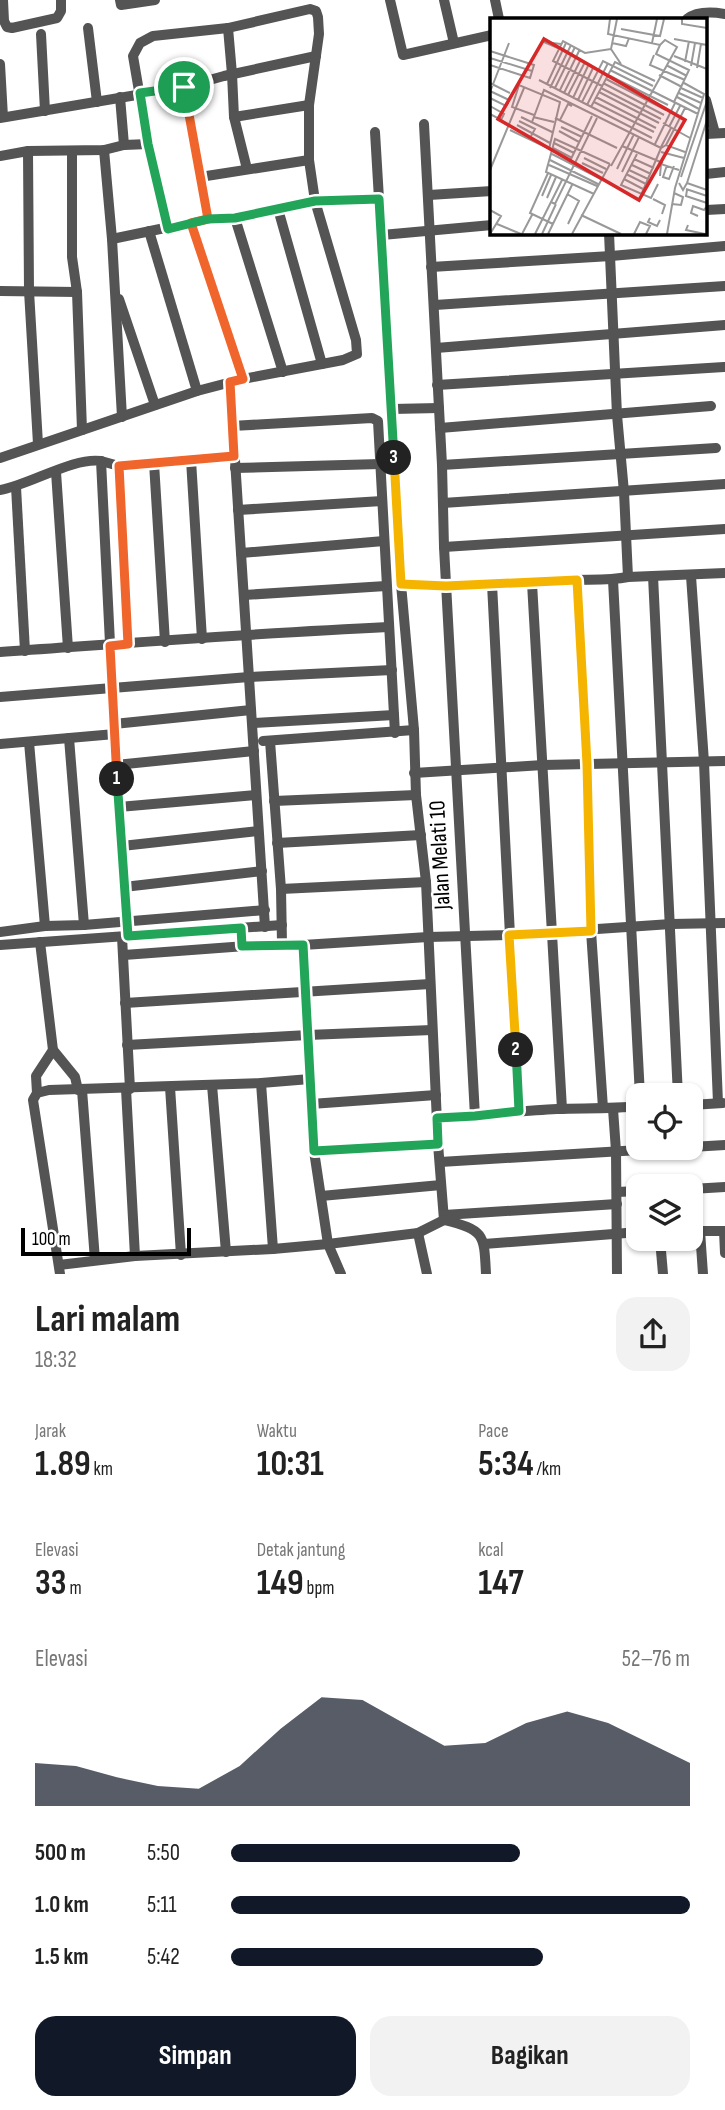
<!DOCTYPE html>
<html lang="id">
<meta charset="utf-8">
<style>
body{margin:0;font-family:"Sofia Sans Condensed",sans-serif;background:#f2f2f2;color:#222;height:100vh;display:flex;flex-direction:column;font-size:26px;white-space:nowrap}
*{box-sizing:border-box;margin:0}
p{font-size:23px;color:#767676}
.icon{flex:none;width:38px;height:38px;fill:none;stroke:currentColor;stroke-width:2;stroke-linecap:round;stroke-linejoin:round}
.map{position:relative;height:1274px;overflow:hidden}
.drawer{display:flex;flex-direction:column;background:#fff;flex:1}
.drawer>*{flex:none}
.tools{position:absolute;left:626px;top:1083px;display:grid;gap:14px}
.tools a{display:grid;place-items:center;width:77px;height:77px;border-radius:14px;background:#fff;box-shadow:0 2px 5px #0004;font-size:35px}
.scale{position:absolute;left:21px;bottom:18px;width:170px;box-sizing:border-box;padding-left:7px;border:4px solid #000;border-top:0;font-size:19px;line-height:24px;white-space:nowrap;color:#000;-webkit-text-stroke:5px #fff;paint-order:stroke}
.pin{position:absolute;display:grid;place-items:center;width:60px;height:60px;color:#fff;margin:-30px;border:4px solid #fff;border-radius:50%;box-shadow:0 2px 7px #0007}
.km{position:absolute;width:35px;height:35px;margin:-18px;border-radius:50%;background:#222;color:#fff;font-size:19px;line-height:35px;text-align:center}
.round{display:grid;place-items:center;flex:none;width:74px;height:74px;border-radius:21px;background:#f2f2f2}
.head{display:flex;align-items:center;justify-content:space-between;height:119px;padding:0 35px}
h1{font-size:38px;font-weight:700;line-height:52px}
.metrics{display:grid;grid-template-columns:repeat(3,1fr);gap:10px;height:119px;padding:7px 35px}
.metrics div{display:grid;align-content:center}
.metrics b{font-size:35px;font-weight:700}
.metrics small{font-size:19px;font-weight:400}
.metrics p{font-size:19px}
.chart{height:196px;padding:14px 35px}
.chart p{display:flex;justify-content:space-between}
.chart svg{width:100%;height:126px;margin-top:7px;fill:#111827;opacity:.7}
.primary-button{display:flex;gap:14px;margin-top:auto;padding:14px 35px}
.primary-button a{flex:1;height:80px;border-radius:21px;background:#111827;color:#fff;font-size:28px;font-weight:700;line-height:80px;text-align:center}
.primary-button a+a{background:#f2f2f2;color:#222}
ul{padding:0 35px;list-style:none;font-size:23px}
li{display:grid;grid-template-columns:112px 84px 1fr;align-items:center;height:52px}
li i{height:18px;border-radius:9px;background:#111827}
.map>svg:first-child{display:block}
</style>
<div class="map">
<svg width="725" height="1274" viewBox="0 0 725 1274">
<rect width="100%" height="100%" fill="#fff"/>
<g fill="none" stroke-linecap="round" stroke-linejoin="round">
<g stroke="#545454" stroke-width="10">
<path d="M3 0 4 21 7 27 12 28 57 18 61 11V0"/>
<path d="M120 0 121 5 155 0"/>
<path d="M390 0 403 55 492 35"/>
<path d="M444 0 454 43"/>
<path d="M495 0 499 19"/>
<path d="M687 19C697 11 713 12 725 14"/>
<path d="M88 28 97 102"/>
<path d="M228 28 232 74 234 117 247 169"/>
<path d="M41 34 45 111"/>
<path d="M0 64 3 117"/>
<path d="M184 87 208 219"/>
<path d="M120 97 124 145"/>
<path d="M706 100 715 133"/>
<path d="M234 117 309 105"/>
<path d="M0 118 184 87 224 76 316 56"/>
<path d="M424 124 442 465 444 547 475 1116"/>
<path d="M375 132 379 199"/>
<path d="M706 134 725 133"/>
<path d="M104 150 112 239 122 417"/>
<path d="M28 151 29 291 38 444"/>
<path d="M0 156 28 151 104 150 124 145 148 144"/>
<path d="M706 174 725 172"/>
<path d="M200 177 309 160"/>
<path d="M429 195 492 191"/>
<path d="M278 209 322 364"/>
<path d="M706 210 725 209"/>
<path d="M235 218 283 372"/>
<path d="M191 223 243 379"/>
<path d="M149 231 197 391"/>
<path d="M609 233 617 415 624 492 628 577"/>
<path d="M382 235 492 225"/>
<path d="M112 239 208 219 235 218 315 201 379 199 401 584 414 730 416 795 426 882 438 1144 444 1220C485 1230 484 1234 486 1274"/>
<path d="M431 267 611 256 725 246"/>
<path d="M0 291 77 292 72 257V152"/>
<path d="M77 292 82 430"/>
<path d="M119 299 155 405"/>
<path d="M435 305 725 286"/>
<path d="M436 348 725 325"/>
<path d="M230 382 265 927"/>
<path d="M437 385 724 367"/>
<path d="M392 409 439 408"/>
<path d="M232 426 372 418 378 421 395 733"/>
<path d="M440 428 711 406"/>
<path d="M0 458 197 391 243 379 343 360 357 354 356 340 315 201 309 160V105L319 34 318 17 316 11 310 9 228 28 153 36 140 43 133 56 148 144 168 229"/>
<path d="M191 460 202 639"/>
<path d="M101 461 119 466 234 456"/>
<path d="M154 463 165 642"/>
<path d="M442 465 716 448"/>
<path d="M119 466 128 644"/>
<path d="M235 468 380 464"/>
<path d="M56 472 68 648"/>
<path d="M16 487 25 651"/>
<path d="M0 490C30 485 73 457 101 461L116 765 128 936"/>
<path d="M443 503 725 484"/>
<path d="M238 510 382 501"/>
<path d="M444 547 725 529"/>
<path d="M241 553 384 541"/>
<path d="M653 576 678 1096"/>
<path d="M691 576 704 762 718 1103"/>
<path d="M577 580 587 764 591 931 603 1108"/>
<path d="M613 580 640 1096"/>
<path d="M532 583 562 1109"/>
<path d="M401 584C457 586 513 584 569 580 589 579 608 581 628 577L725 573"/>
<path d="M492 584 519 1111"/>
<path d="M244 595 386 586"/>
<path d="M0 652C129 643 259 633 388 627"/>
<path d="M0 697 249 677 392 670"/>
<path d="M252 723 394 715"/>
<path d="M114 724 251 710"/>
<path d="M69 738 84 925"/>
<path d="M263 741 414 730"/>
<path d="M270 741 281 889 282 944"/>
<path d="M29 742 45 926"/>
<path d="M0 744 115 734"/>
<path d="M116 765 254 751"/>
<path d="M414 773 543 765 725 761"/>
<path d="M274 801 416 795"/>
<path d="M119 807 256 795"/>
<path d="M277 843 421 835"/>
<path d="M122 846 258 831"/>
<path d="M124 887 262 871"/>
<path d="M281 889 426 882"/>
<path d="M0 932 45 926 84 925 265 910"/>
<path d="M122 937 130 1089"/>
<path d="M40 942 53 1050 75 1077 78 1090"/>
<path d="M0 945 282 925"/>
<path d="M303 945 314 1151 328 1244 341 1274"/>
<path d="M124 955 258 945H303L428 937 509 935 671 924 725 923"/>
<path d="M125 1003 430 984"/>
<path d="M127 1045 308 1035 432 1030"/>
<path d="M261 1083 273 1249"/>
<path d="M212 1085 226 1252"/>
<path d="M170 1087 181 1255"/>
<path d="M126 1089 135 1256"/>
<path d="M82 1090 95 1260"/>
<path d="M37 1093 36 1076 53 1050"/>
<path d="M311 1104 436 1095"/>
<path d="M691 1105 723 1103"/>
<path d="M613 1109 616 1151 617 1274"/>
<path d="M437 1118C477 1116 517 1111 557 1109 584 1108 611 1109 639 1106"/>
<path d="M691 1147 725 1145"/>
<path d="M314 1151 438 1144"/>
<path d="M440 1162 672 1148"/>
<path d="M691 1189 725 1187"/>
<path d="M617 1192 639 1191"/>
<path d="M321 1196 441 1185"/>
<path d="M444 1215 617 1204"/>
<path d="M691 1231H725"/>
<path d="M700 1231 703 1274"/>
<path d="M724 1231 725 1253"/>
<path d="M418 1233 427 1274"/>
<path d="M660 1239 663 1274"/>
<path d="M484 1244 639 1232"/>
<path d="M59 1265 135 1256 273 1249 328 1244 418 1233 444 1220"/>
<path d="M60 1274 33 1100 37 1093 49 1090 261 1083 310 1079"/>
</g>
</g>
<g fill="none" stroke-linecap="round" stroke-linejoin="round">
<g stroke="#fff" stroke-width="14">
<path id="split-1" d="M117 779 110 646 128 644 119 466 234 456 230 382 243 379 191 223 208 219 184 87"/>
</g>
<g stroke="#fff" stroke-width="14">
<path id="split-2" d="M117 779 128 936 241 928 242 946 303 945 314 1151 438 1144 437 1118 475 1116 519 1111 516 1050"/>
</g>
<g stroke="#fff" stroke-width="14">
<path id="split-3" d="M394 458 401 584 446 586 577 580 587 764 591 931 509 935 516 1050"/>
</g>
<g stroke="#fff" stroke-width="14">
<path id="split-4" d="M184 87 140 93 148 144 168 229 208 219 235 218 315 201 379 199 394 458"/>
</g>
<use href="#split-1" stroke="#f0652b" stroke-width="9"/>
<use href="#split-2" stroke="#22a559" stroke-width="9"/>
<use href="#split-3" stroke="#f5b400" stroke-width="9"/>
<use href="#split-4" stroke="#22a559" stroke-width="9"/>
</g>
<g text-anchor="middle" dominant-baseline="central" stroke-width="5" stroke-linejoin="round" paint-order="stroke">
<g font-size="23" fill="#000" stroke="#fff">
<text transform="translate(440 855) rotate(-93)">Jalan Melati 10</text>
</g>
</g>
<g transform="translate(490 18)">
<rect width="217" height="217" fill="#fff"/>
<path fill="none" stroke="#999" stroke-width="2" d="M120 1 118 16 170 27 175 22 187 29 121 148M127 1 121 31 131 46M192 1V6L217 10M131 11 170 18 174 1M184 21 217 27M122 25 136 28 139 20M162 25 167 1M170 27 166 36 199 52 184 84M68 30 54 24 71 26M0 33 44 47 40 60 0 47M164 37 160 47 195 62M184 38 217 51M0 40 42 53M195 44 199 23M176 47 197 58M201 48 205 25M207 50 211 26M120 52 208 96M118 57 178 87M169 57 192 69M116 61 176 92M49 62 162 120M0 65 20 75M113 65 174 97M57 66 76 25M112 68 63 43 73 23 95 35 121 31M60 70 81 27M65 70 85 29M111 70 171 101M191 70 213 80M70 72 90 31M0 74 19 25M109 74 169 105M74 75 91 41M189 75 211 85M78 77 95 44M106 79 166 110M187 79 209 91M0 80 16 88 19 82 0 73M83 80 98 48M88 82 103 50M92 84 113 43 163 68M104 84 164 114M97 87 118 45M0 88 14 96 11 102 0 96M101 89 125 44 165 63M44 97 22 89 29 67 70 84 59 131M31 99 62 114M43 99 64 104M65 100 127 130M70 102 78 86 82 88M29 103 45 111 41 118M42 104 54 72 171 130 176 127 195 134M173 105 200 120M27 107 60 125M71 109 92 119M179 109 190 88M20 112 60 131M69 113 89 124M64 125 84 135M165 126 185 85M176 127 195 90M132 128 173 145M171 129 181 110M63 130 82 140M171 134 194 140M62 136 111 161M147 136 131 167 161 180 168 166M94 140 116 151M144 141 164 150M60 142 108 166M79 145 102 98M92 145 113 155M59 147 107 168M142 147 161 156M177 147 173 159 179 161 184 148M127 151 144 116M0 152 34 70M139 152 158 161M132 154 149 119M58 155 40 195 63 206M136 156 156 166M170 158 171 146 189 152M191 159 217 83M134 161 153 171M189 165 193 172 197 165 217 172M197 165 217 102M196 171 217 178M197 172 196 178 217 185M152 175 171 130M77 176 89 183 78 206M104 176 56 154 65 121 120 146M52 178 61 157M57 180 66 159M163 181 175 187 172 196M61 184 65 186 107 100M182 186 191 187 193 179 184 175M0 192 11 198 0 216M91 197 131 216M208 198 201 195 203 188 214 192 217 188M160 200 158 204 167 208 170 202M7 206 31 216M198 207 196 212 215 216M32 216 42 197M45 216 72 162M52 216 66 186M58 216 82 167M82 216 120 146M144 216 150 204 160 208 156 216M177 216 185 170 214 76 194 65"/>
<path fill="#d62828" fill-opacity="0.15" stroke="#d62828" stroke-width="3.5" d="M54 21 195 102 149 182 8 101Z"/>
<rect width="217" height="217" fill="none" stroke="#000" stroke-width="3.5"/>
</g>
</svg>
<div class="tools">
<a><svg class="icon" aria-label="locate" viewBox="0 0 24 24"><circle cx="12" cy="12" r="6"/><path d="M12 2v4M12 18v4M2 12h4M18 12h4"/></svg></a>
<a><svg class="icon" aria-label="layers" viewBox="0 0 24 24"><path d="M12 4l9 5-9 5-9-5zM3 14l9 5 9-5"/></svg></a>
</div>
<div class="scale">100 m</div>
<div class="pin" style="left:184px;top:87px;background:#1e9e55"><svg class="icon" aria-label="arrive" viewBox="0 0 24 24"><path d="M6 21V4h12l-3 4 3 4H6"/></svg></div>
<b class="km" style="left:117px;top:779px">1</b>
<b class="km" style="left:516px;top:1050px">2</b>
<b class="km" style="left:394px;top:458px">3</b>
</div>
<section class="drawer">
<div class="head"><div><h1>Lari malam</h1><p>18:32</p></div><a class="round"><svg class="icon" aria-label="share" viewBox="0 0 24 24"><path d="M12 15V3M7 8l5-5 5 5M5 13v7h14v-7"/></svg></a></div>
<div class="metrics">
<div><p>Jarak</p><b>1.89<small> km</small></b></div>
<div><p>Waktu</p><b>10:31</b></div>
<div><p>Pace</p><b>5:34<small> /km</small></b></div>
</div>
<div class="metrics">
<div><p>Elevasi</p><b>33<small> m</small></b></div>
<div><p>Detak jantung</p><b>149<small> bpm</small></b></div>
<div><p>kcal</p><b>147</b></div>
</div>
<div class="chart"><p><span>Elevasi</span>52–76 m</p>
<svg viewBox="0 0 160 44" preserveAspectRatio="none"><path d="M0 44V29L10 30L20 34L30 37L40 38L50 30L60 17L70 6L80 7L90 15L100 23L110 22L120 15L130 11L140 15L150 22L160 29V44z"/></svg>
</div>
<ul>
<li><b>500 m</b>5:50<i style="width:63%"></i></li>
<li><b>1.0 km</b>5:11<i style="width:100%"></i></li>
<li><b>1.5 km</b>5:42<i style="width:68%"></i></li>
</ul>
<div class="primary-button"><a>Simpan</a><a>Bagikan</a></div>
</section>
